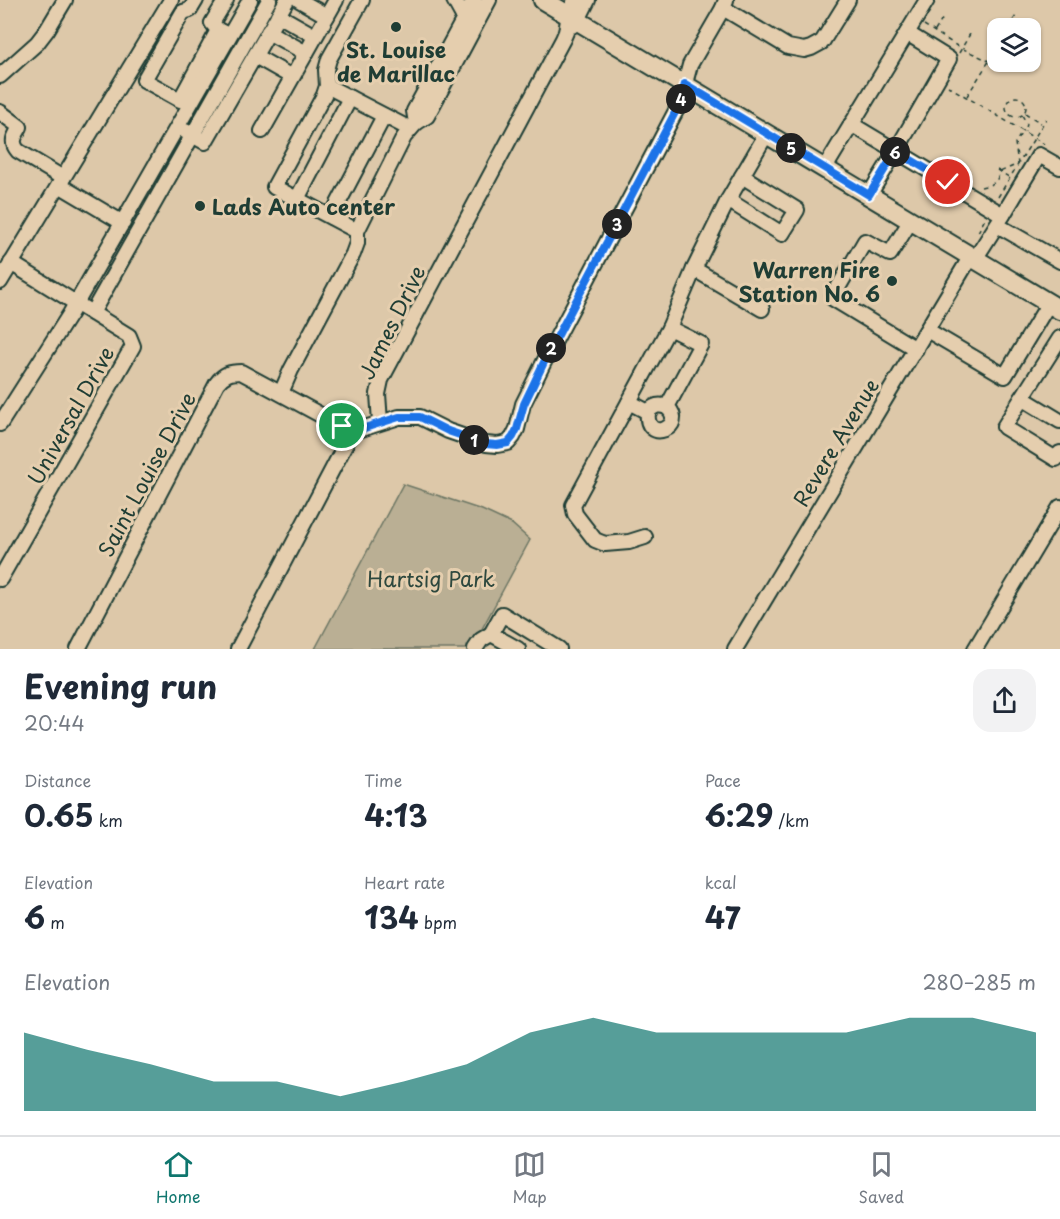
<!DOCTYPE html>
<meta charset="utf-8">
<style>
body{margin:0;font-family:"Playpen Sans",sans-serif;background:#f2f2f3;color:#1f2937;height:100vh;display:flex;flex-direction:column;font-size:22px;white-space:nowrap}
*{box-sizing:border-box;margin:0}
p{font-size:20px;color:#747a83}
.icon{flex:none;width:33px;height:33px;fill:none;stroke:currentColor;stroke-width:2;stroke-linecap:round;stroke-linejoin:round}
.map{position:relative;height:649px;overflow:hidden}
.drawer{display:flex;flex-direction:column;background:#fff;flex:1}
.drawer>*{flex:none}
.tools{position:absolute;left:987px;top:18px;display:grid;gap:12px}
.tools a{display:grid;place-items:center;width:54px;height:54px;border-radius:12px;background:#fff;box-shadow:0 2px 4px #0004;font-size:30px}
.pin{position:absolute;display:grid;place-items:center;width:51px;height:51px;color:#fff;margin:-26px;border:3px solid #fff;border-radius:50%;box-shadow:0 2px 6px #0007}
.km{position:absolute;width:30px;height:30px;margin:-15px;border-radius:50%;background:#222;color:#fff;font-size:16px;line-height:30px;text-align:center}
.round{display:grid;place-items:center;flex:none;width:63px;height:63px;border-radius:18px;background:#f2f2f3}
.head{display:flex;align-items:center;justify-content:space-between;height:102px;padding:0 24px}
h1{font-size:33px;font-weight:700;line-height:45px}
.stats{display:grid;grid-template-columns:repeat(3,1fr);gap:9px;height:102px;padding:6px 24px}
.stats div{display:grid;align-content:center}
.stats b{font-size:30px;font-weight:700}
.stats small{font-size:16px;font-weight:400}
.stats p{font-size:16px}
.chart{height:168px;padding:12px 24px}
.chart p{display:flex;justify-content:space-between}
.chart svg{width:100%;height:108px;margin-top:6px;fill:#0f766e;opacity:.7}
.tab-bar{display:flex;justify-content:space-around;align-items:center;height:84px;border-top:2px solid #e0e1e3;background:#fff;font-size:16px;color:#747a83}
.tab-bar a{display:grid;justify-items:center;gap:3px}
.tab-bar .selected{color:#0f766e}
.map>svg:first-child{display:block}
</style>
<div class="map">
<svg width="1060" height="649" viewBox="0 0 1060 649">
<rect width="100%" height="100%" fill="#ddc8a9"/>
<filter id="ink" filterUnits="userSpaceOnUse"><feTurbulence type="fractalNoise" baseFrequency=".0167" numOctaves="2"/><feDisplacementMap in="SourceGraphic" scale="12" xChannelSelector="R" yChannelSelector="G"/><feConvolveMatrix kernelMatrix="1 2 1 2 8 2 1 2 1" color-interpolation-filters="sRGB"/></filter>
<g filter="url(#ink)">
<path fill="#baaf94" stroke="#6c7664" stroke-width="1.5" d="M403 484 482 510 512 524 530 540 471 649H315Z"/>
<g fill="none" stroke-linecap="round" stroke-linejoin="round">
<g stroke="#1f3d34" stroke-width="18">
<g id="minor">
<path d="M196 0 190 10 183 12 144 80 180 100 197 69"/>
<path d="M299 0 327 16"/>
<path d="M362 0 329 59 326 70 327 86 324 95 274 187 357 231 404 137 416 123"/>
<path d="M454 0 464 18 469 20"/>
<path d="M474 0 414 111 416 123 427 116 489 0"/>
<path d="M723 8 788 47 804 50 811 48 822 42 848 0"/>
<path d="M278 15 315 36"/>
<path d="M572 26 578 20 588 0"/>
<path d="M268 32 306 53"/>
<path d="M224 33 218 30 212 23 226 0"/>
<path d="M255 56 292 77"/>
<path d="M203 73 197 69 218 30"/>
<path d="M0 76 37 43 47 30 65 0"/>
<path d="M327 86 410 129"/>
<path d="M0 112 20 127C15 136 10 142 18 151L63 178"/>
<path d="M851 124 896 151 949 59 907 33"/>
<path d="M185 131 205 142 287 0"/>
<path d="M262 131 336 0"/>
<path d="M825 168 927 0"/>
<path d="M59 185 123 223"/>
<path d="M869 195 896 151 1003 215 975 259"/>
<path d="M297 199 350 98"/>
<path d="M728 200 782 234 797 210 742 176"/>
<path d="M1003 215 1039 155 1060 167"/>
<path d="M331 217 384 116"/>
<path d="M911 220 890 254 865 241 832 298 916 349"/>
<path d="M997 225 1060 261"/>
<path d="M694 269 762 309"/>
<path d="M0 282 171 0"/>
<path d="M92 313 269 0"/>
<path d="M927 330 1005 376 1049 303"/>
<path d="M1060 338 1022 398 1060 421"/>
<path d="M281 393 291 370 353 254 357 243V231"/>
<path d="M1022 398 1004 427 1056 459 1060 453"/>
<path d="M629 402 648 412C654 405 659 404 667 407L701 344 669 328"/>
<path d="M648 412C644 445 689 427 667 407"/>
<path d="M380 422 378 394 381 380 563 39 566 32 569 14 575 0"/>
<path d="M0 424 70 314 250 0"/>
<path d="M645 537 629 542 605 544 595 540 575 514 573 505 669 328 694 269 728 200 767 133"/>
<path d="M0 579 133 346 129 336 11 263"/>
<path d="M78 649 217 383C224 374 230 372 241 372L352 432"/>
<path d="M238 649 352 432 399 417H420L448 431 486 444 497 445 508 443 513 437 517 429 523 404 546 358 679 105 690 65 723 8 726 0"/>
<path d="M475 649 481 640 491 634"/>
<path d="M518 649 491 634 502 614 559 649"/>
<path d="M735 649 971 256"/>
<path d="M975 649 1060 507"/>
</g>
</g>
<g stroke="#1f3d34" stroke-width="22">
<path id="major" d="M543 0 1060 310"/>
</g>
<g stroke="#1f3d34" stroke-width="1.5" stroke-dasharray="4.5 4.5" stroke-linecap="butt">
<path d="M924 25 957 46 989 61"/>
<path d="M1008 28 1016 16"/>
<path d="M935 31 943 18"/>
<path d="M959 53 970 34"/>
<path d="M948 86 983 107"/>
<path d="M967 96 998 47"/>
<circle cx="1016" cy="107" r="10"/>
<path d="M988 110 1044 144"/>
<path d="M1025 113 1041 123"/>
<path d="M1022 115 1027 124 1025 132"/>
<path d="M997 170 1009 177"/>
<path d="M981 187C994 184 996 184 1000 172L1018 164 1015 143 1023 131"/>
<path d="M998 197 1046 119"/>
<path d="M978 232 986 217"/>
</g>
<use href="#minor" stroke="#e5ceae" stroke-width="14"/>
<use href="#major" stroke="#e5ceae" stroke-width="18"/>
</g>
</g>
<g fill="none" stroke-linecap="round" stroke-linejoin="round" filter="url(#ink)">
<g stroke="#fff" stroke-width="12">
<path id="route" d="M342 426 352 432 399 417H420L448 431 486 444 497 445 508 443 513 437 517 429 524 404 546 358 679 105 685 84 869 195 896 151 948 182"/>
</g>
<use href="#route" stroke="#1a73e8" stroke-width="8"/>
</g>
<g fill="#1f3d34" stroke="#e5ceae" stroke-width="2">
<circle cx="396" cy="27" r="6"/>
<circle cx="200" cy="206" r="6"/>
<circle cx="892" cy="281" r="6"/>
</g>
<g text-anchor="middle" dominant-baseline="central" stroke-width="6" stroke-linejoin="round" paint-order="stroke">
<g font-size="21" font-weight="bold" fill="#1f3d34" stroke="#e5ceae">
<text x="396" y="49">St. Louise<tspan x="396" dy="24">de Marillac</tspan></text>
<text x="212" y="206" text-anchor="start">Lads Auto center</text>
<text x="880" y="269" text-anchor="end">Warren Fire<tspan x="880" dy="24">Station No. 6</tspan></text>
</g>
<g font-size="21" fill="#1f3d34" stroke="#e5ceae">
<text transform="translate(391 322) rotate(-64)">James Drive</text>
<text transform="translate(70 415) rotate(-61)">Universal Drive</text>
<text transform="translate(835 442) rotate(-59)">Revere Avenue</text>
<text transform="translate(146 474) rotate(-62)">Saint Louise Drive</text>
</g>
<g font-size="21" fill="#2e483e" stroke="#e5ceae">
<text x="431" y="578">Hartsig Park</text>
</g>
</g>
</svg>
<div class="tools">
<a><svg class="icon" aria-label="layers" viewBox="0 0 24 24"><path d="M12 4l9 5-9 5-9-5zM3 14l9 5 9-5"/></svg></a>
</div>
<div class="pin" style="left:342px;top:426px;background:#1e9e55"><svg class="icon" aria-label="arrive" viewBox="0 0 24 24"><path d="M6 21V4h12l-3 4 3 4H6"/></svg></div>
<div class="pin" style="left:948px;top:182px;background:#d93025"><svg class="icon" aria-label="check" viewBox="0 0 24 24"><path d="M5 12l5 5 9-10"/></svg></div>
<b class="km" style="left:474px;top:440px">1</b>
<b class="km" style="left:551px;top:348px">2</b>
<b class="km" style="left:617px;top:224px">3</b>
<b class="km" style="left:681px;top:99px">4</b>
<b class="km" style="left:791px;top:148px">5</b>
<b class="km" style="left:895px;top:152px">6</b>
</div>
<section class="drawer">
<div class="head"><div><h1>Evening run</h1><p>20:44</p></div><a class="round"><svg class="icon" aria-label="share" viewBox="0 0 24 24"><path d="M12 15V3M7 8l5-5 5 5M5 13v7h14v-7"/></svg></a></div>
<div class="stats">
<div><p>Distance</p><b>0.65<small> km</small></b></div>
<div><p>Time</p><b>4:13</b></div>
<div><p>Pace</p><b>6:29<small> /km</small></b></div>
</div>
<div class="stats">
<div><p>Elevation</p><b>6<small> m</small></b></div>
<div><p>Heart rate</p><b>134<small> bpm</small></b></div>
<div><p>kcal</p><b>47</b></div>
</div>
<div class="chart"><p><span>Elevation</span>280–285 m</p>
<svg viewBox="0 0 160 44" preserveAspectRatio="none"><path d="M0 44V12L10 19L20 25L30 32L40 32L50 38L60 32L70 25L80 12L90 6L100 12L110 12L120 12L130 12L140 6L150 6L160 12V44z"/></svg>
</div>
</section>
<nav class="tab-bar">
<a class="selected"><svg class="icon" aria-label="home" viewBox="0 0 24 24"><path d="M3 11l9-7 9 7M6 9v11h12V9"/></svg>Home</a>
<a><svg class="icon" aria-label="map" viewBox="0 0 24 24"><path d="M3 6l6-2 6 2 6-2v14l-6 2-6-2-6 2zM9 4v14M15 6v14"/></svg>Map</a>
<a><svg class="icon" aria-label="saved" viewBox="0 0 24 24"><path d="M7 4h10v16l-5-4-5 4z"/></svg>Saved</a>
</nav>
